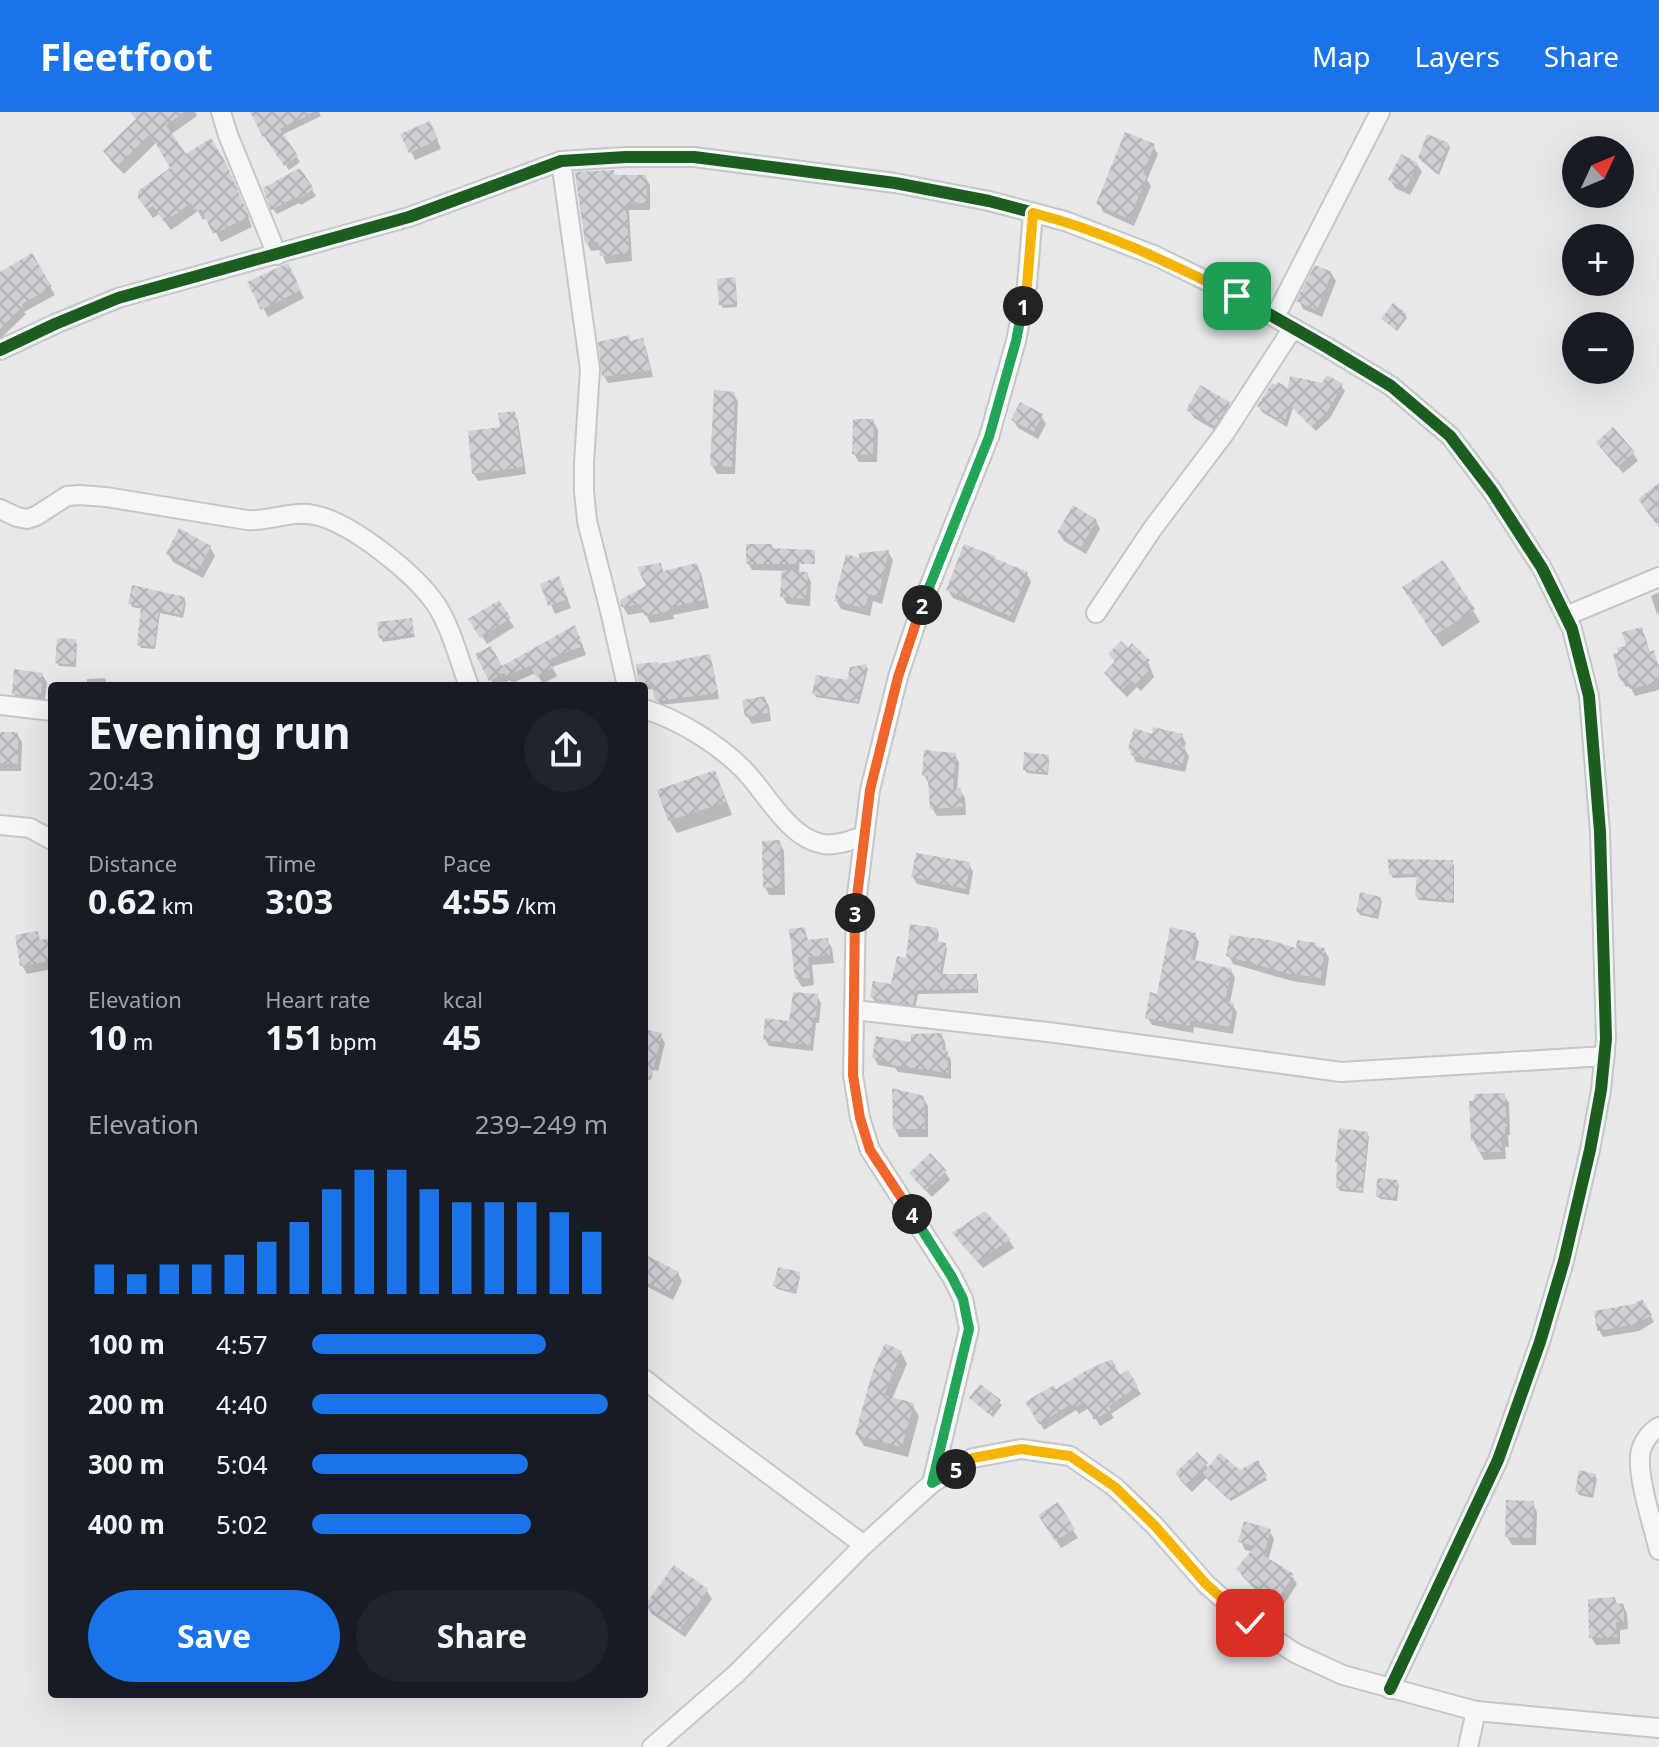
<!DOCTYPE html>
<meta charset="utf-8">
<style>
body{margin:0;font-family:"Noto Sans",sans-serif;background:#20242c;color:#f1f3f6;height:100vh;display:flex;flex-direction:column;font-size:30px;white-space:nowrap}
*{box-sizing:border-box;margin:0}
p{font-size:26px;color:#9ea1a6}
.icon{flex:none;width:44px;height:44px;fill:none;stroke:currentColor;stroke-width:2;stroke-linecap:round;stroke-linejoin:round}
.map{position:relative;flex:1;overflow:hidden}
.panel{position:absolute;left:48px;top:570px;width:600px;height:1016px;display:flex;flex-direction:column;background:#171b24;border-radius:8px;box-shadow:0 8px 32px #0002}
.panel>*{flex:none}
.needle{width:52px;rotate:46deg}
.buttons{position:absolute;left:1562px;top:24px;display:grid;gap:16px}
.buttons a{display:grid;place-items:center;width:72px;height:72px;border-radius:50%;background:#171b24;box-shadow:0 8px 32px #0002;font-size:40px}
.pin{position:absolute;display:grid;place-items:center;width:68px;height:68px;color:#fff;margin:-34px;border-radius:16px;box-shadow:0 4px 12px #0006}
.km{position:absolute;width:40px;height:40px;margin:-20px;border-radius:50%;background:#222;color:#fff;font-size:22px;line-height:40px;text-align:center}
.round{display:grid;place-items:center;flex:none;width:84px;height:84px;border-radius:42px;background:#20242c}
.headline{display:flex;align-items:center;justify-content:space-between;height:136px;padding:0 40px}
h1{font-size:44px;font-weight:700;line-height:60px}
.stats{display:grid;grid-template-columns:repeat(3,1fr);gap:12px;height:136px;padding:8px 40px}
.stats div{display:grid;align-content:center}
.stats b{font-size:34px;font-weight:700}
.stats small{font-size:22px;font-weight:400}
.stats p{font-size:22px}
.chart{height:224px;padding:16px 40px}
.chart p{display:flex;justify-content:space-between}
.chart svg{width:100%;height:144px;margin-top:8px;stroke:#1a73e8;stroke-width:6}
.primary-button{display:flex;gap:16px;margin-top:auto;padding:16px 40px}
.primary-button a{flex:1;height:92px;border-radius:48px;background:#1a73e8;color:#fff;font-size:32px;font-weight:700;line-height:92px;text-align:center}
.primary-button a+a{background:#20242c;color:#f1f3f6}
ul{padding:0 40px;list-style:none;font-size:26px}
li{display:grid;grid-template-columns:128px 96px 1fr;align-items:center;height:60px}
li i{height:20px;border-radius:10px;background:#1a73e8}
header{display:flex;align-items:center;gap:48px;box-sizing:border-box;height:112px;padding:0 40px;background:#1a73e8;color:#fff}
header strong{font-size:38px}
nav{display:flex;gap:44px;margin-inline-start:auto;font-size:28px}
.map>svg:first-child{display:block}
</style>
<header>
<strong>Fleetfoot</strong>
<nav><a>Map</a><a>Layers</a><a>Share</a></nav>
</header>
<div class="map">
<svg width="1659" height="1635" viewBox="0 0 1659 1635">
<defs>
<pattern id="building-cross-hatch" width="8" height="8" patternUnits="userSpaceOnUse" patternTransform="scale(2)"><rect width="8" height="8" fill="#ced0d3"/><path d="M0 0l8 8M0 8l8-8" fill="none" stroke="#b1b3b6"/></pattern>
</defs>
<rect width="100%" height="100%" fill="#e6e8ea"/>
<g fill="#0003">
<path d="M131 0H195L197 4 170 23 185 44 232 65 252 115 221 130 208 105 203 108 198 99 171 118 159 102 153 106 146 96 173 57 157 30 124 62 111 49 106 39 138 9Z"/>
<path d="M258 0H319L321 4 282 23 300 50 289 58 269 29 268 30 255 5Z"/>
<path d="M434 20 441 37 415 48 403 23Z"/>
<path d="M1448 32 1450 36 1439 63 1422 49Z"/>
<path d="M1153 34 1158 42 1147 68 1151 74 1134 114 1103 100 1099 91Z"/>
<path d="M1417 52 1422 60 1410 83 1395 76 1390 67Z"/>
<path d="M300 59 316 84 301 93 299 91 277 102 273 97Z"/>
<path d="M613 60 616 65H645L650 73V98H629L632 149 606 152 601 138 591 139 587 131Z"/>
<path d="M32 144 55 183 24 200 26 202 0 227V162Z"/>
<path d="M287 154 304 186 268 205 250 171Z"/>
<path d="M1331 161 1336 169 1322 205 1303 197 1299 189Z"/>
<path d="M734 168 736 171 737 195 723 196 721 193Z"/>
<path d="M1405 203 1407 206 1397 219 1384 207Z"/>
<path d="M642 229 646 236 653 265 608 271 604 264 631 231Z"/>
<path d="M1323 274H1341L1345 279 1330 306 1316 319 1293 296 1287 315 1262 300 1259 294 1289 279Z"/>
<path d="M734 282 738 290 735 362H717L712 353Z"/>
<path d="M1229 292 1234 300 1220 321 1194 306 1189 298Z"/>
<path d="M514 301 518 309 526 362 478 369 474 362 470 321 503 317Z"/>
<path d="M1041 304 1046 312 1038 327 1018 316 1013 308Z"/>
<path d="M873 309 878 318 877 350H859L854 342Z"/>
<path d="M1598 330 1633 341 1638 349 1623 361Z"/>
<path d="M1096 409 1100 417 1086 442 1064 429 1059 421Z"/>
<path d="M771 434 774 438 800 446 799 461 807 462 811 470 810 494 787 492 782 484 784 459 752 458 748 451Z"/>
<path d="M210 435 215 444 203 466 173 450 168 442Z"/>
<path d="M888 440 893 448 882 492 873 489 870 504 841 497 836 488 861 448Z"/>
<path d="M995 448 1027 462 1031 470 1014 511 953 486 948 478Z"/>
<path d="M660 453 664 460 696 453 701 461 709 496 673 503 674 507 650 511 645 500 628 503 623 495 648 475Z"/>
<path d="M542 473 563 475 571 496 555 502Z"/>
<path d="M1659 480V502H1657L1651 484Z"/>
<path d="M184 487 186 491 183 506 160 501 155 537 141 536 139 532 143 497 132 495 131 492Z"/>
<path d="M1412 488 1473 498 1480 510 1442 535Z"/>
<path d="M498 490 514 515 487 532 471 507Z"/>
<path d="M411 508 415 525 383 530 381 526Z"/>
<path d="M1641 517 1645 524 1650 541H1653L1659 554V578L1635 584 1630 574 1626 575 1622 568 1628 535Z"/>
<path d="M579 524 586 543 552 555 557 564 543 572 536 561 512 571 510 568 499 574H494L478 543 501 557Z"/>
<path d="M75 529 77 532 76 555 59 554 57 550Z"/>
<path d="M1111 542 1148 550 1154 565 1141 579 1137 575 1127 585 1111 569 1107 561 1116 551Z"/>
<path d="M709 544 712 550 719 587 660 593 655 577 644 578V574L641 572 659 554Z"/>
<path d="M866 554 868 557 859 592 816 585 814 582 849 570Z"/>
<path d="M42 562 47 571 44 593 18 590 14 582Z"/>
<path d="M105 566 107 574H87V567Z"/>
<path d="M764 586 769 594 771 609 752 612 747 604Z"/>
<path d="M0 622H17L22 630 21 659H0Z"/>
<path d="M1182 624 1186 631 1184 636 1189 644 1185 660 1136 650 1130 637Z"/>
<path d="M955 643 959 651 957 678H960L965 686 966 703 937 704 932 696 929 672 924 663Z"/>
<path d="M1047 645 1049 648 1048 663 1027 661 1025 658Z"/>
<path d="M714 661 721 674 732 703 677 721 670 709 660 679Z"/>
<path d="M779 730 784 739 785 783H769L765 775Z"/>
<path d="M1452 750 1454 753V791L1419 788 1417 785 1419 765 1393 766 1391 762Z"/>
<path d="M969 752 973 760 969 783 917 772 913 765Z"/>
<path d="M1380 787 1382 790 1378 807 1360 803 1358 799Z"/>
<path d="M804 817 809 830 827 828 832 836 834 851 812 853 814 873 802 875 797 867Z"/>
<path d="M937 817 939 822 937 831 944 833 947 837 942 864H976L978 869V881L918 882 915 897 889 894 875 890 872 885 893 875 908 848Z"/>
<path d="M37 821 41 830 52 828V857L27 862 22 853Z"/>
<path d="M1195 823 1199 830 1195 850 1231 858 1235 866 1230 890 1237 900 1233 922 1194 915 1193 921 1152 913 1147 905Z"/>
<path d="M1314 833 1317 837 1324 838 1329 846 1325 874 1292 869 1233 852 1229 844 1298 838Z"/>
<path d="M817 884 821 891 819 911H816L813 939 769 934 765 927 791 911Z"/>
<path d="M660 923 665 931 658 959 644 956V929Z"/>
<path d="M941 923 945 930 946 940 951 948V967L898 960 895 956 878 953 874 946Z"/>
<path d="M1504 983 1509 991 1510 1023H1508L1509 1035H1505L1506 1047 1484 1048 1473 1028Z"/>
<path d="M923 986 928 994V1025H899L895 1017Z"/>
<path d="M1367 1022 1369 1025 1363 1081 1340 1079 1338 1076Z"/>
<path d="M945 1060 950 1068 932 1085 916 1069 911 1061Z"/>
<path d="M1397 1070 1399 1073 1397 1089 1380 1087 1378 1084Z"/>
<path d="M984 1102 1009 1128 1014 1136 983 1156 959 1129 954 1121Z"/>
<path d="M644 1147 678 1161 682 1169 673 1188 644 1173Z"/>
<path d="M799 1162 800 1165 796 1182 777 1177 775 1174Z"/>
<path d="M1642 1190 1654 1210 1639 1219 1603 1225 1599 1218Z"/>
<path d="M901 1240 907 1252 892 1287 912 1293 919 1304 908 1345 864 1334 857 1323Z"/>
<path d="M1127 1261 1141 1282 1111 1302 1114 1306 1100 1314 1089 1296 1079 1302 1076 1298 1044 1318 1028 1291 1056 1279 1120 1265Z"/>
<path d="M980 1274 1002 1293 993 1305 973 1289Z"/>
<path d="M1197 1342 1209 1357 1240 1360 1257 1350 1267 1368 1231 1389 1206 1366 1192 1380 1182 1370 1177 1362Z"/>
<path d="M1595 1364 1597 1367 1593 1386 1579 1383 1577 1379Z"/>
<path d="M1532 1391 1537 1400 1536 1433H1512L1507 1425Z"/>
<path d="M1057 1393 1078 1426 1061 1436 1041 1404Z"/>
<path d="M1269 1418 1274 1427 1268 1449 1292 1464 1297 1472 1283 1494 1256 1478 1243 1465 1238 1457 1253 1440 1245 1438 1241 1429Z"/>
<path d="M707 1479 712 1487 685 1525 652 1502 647 1494Z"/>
<path d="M1614 1487 1618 1493H1623L1627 1501 1628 1517 1620 1518V1532L1596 1533 1591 1525Z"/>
</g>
<g fill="url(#building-cross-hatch)">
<path d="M130 0H184L166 13 186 42 211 26 227 53 249 105 213 122 201 97 196 100 191 91 164 110 153 94 147 98 138 86V79L170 56 150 22 117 54 103 39 136 7Z"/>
<path d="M250 0H314L280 17 298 44 284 54 264 24 263 25Z"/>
<path d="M430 9 438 28 409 41 400 22Z"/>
<path d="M1125 20 1155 32 1143 62 1147 64 1129 107 1096 92Z"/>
<path d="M1427 22 1449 31 1437 62 1418 46Z"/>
<path d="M1401 42 1418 51 1406 76 1388 68Z"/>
<path d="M300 56 314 77 296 89 294 86 271 98 263 76Z"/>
<path d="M614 58V63H646L647 91H626L629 141 600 144 598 130 585 131 575 60Z"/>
<path d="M32 141 52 175 22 192 23 194 0 217V160Z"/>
<path d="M288 151 301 178 261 198 247 170Z"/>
<path d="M1315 153 1332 160 1317 198 1296 189Z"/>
<path d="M735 165 737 192 719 193 717 167Z"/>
<path d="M1393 191 1407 202 1395 217 1381 207Z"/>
<path d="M629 223 630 229 643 226 650 258 602 265 598 230Z"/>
<path d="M1327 263 1343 272 1327 300 1311 315 1290 293 1284 311 1257 294 1272 271 1276 273 1278 270 1288 276 1290 264 1322 271Z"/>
<path d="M1200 273 1230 290 1215 314 1186 298Z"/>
<path d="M714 278 735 280 732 355 710 354Z"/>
<path d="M1020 290 1043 302 1034 320 1011 308Z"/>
<path d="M515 299 523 355 472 362 468 319 500 315 498 301Z"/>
<path d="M853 307H874L873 343 852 342Z"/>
<path d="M1613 315 1635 340 1617 355 1596 330Z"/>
<path d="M1659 371V416L1638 387Z"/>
<path d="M1073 393 1097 408 1081 435 1057 421Z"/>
<path d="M179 416 211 434 198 459 166 442Z"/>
<path d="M746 432H772V436L815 438V452H746Z"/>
<path d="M964 432 995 444 994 446 1028 460 1010 504 946 478Z"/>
<path d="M889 438 878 485 869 482 865 496 834 489 846 442 859 446V441Z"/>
<path d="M1443 448 1475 497 1434 524 1402 475Z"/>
<path d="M661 451 663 459 697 451 705 488 670 495 671 499 644 504 641 492 621 495 620 488 646 474 637 455Z"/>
<path d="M782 458 808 460 806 487 780 485Z"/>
<path d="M559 464 568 487 548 494 540 472Z"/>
<path d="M132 473 185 485 182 503 159 498 154 535 137 533 141 494 128 492Z"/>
<path d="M499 488 511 506 480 526 468 507Z"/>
<path d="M412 506 414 522 379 527 377 510Z"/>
<path d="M575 513 583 534 550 547 554 555 536 565 530 554 506 564 504 561 489 569 475 542 491 534 502 554Z"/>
<path d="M1642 515 1649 540 1654 538 1659 558V570L1629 577 1627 567 1620 569 1613 542 1618 541 1617 536 1626 534 1622 520Z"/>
<path d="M57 526 76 527 75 553 55 551Z"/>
<path d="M1121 529 1128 536 1132 531 1150 548 1146 552 1151 556 1136 572 1131 568 1122 578 1104 561 1115 549 1108 542Z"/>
<path d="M710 542 718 581 657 589 655 588 652 571 639 573 636 552 658 550 659 552Z"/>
<path d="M867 552 858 590 812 582 816 563 847 568 850 555Z"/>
<path d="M14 557 43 561 41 586 12 582Z"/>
<path d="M765 584 768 601 745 605 742 588Z"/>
<path d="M1153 615 1183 622 1180 634 1186 635 1182 654 1130 643 1131 638 1128 637 1134 616 1152 622Z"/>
<path d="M0 620H18V652L0 651Z"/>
<path d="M924 638 956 641 953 676H961L963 695 930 697 928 664H922Z"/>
<path d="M1024 640 1049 643 1047 661 1023 658Z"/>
<path d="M715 658 726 690 668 709 657 678Z"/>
<path d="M780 728 781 775 763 776 762 729Z"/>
<path d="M916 741 970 750 966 777 911 765Z"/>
<path d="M1388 747 1453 748V789L1415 785 1417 762 1389 763Z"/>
<path d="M1360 780 1381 785 1377 804 1356 800Z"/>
<path d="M910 812 938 816 935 829 946 831 940 862H977V877L916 878 913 893 885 889 870 885 873 869 891 872 897 844 906 846Z"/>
<path d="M805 815 806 828 828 826 830 843 808 845 810 866 795 867 789 817Z"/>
<path d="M1170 815 1196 821 1191 847 1232 857 1225 889 1234 891 1230 915 1190 908 1189 914 1145 906 1150 880 1157 882Z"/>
<path d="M38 819 39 828 52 826V849L20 854 15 823Z"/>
<path d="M1230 823 1270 828 1296 836 1297 828 1316 831 1315 834 1325 836 1321 866 1286 861 1226 844Z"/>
<path d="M793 880 818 882 816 905H813L810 933 763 928 765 906 789 909Z"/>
<path d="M644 917 662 921 651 968 644 967Z"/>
<path d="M942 921 943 938 948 939V961L892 953 891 950 872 946 876 924 911 930V922Z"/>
<path d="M892 976 924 984 925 1017H893Z"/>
<path d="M1505 981 1507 1015H1505V1027H1501L1502 1040H1478L1477 1029H1471L1469 989 1474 988V982Z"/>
<path d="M1339 1016 1368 1020 1362 1079 1336 1076 1337 1050H1335Z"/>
<path d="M930 1041 947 1059 926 1078 909 1061Z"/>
<path d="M1377 1066 1398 1068 1396 1086 1376 1085Z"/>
<path d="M985 1099 1011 1127 977 1149 952 1121Z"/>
<path d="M644 1142 679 1160 668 1181 644 1169Z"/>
<path d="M778 1155 800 1160 795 1180 773 1174Z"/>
<path d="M1642 1187 1652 1203 1635 1212 1597 1219 1594 1199 1634 1192Z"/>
<path d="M885 1231 902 1239 884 1283 914 1291 902 1335 855 1323 872 1261Z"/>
<path d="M1112 1247 1120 1263 1128 1258 1138 1274 1109 1294 1111 1298 1094 1308 1084 1290 1073 1296 1071 1292 1039 1312 1025 1290 1054 1273 1056 1277 1087 1258Z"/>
<path d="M980 1272 1001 1288 990 1303 969 1286Z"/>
<path d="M1197 1340 1208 1351 1187 1373 1175 1361Z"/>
<path d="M1220 1341 1240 1358 1258 1348 1267 1364 1228 1387 1202 1362Z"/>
<path d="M1579 1358 1596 1362 1591 1383 1575 1380Z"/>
<path d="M1506 1388 1534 1389 1532 1426 1505 1425Z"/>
<path d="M1058 1390 1075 1417 1055 1429 1038 1403Z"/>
<path d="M1244 1409 1271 1417 1264 1444 1294 1462 1278 1487 1250 1470 1236 1457 1255 1434 1238 1430Z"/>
<path d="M674 1453 708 1477 680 1518 645 1493Z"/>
<path d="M1615 1485 1616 1492 1624 1491V1510H1616L1617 1525 1589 1526 1588 1487Z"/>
</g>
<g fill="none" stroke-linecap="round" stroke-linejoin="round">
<g stroke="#c4c6c8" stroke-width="22">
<g id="street">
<path d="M221 0 228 23 277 143"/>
<path d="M561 49 590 257 584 351V379L587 409 611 503 627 574"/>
<path d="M1275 205 1380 0"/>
<path d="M0 238 55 212 118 186 409 105 561 49 626 45H694L895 71 989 89 1065 109 1156 144 1237 184 1325 234 1391 274 1450 324 1492 379 1542 456 1572 517 1589 584 1600 720 1606 927 1601 978 1590 1038 1564 1149 1540 1230 1498 1348 1390 1577"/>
<path d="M0 397 17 405 27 407 36 404 67 384 79 383 106 385 247 408C269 410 291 398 314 403 351 410 417 463 437 494 452 518 459 548 469 574"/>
<path d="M1096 501 1153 416 1224 322 1293 216"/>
<path d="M1566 504 1659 465"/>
<path d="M0 593 52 599"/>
<path d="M644 597C678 607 718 632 743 657 766 680 788 726 823 732 837 734 851 728 864 724"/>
<path d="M0 713 30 716 52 728"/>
<path d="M854 898 1056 921 1341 960 1605 944"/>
<path d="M644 1267 705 1315 864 1433"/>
<path d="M1659 1315C1649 1320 1640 1334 1640 1345 1638 1367 1653 1414 1659 1438"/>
<path d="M932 1371 969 1217 963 1187 952 1165 870 1038 860 1006 853 963 856 791 870 678 898 565 923 490 989 325 1016 229 1027 173 1033 101"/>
<path d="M652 1635 736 1562 864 1433 932 1371 973 1346 1021 1337 1070 1344 1115 1375 1155 1414 1206 1472 1250 1511 1295 1541 1343 1563 1476 1599 1659 1616"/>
<path d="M1468 1635 1476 1599"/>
</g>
</g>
<use href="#street" stroke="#f5f6f7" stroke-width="18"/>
<g stroke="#f4f6f9" stroke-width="17">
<path id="cycleway" d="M0 238 55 212 118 186 409 105 561 49 626 45H694L895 71 989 89 1065 109 1156 144 1237 184 1325 234 1391 274 1450 324 1492 379 1542 456 1572 517 1589 584 1600 720 1606 927 1601 978 1590 1038 1564 1149 1540 1230 1498 1348 1390 1577"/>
</g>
<use href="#cycleway" stroke="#1b5e20" stroke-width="12"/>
</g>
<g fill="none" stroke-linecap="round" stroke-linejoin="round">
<g stroke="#fff" stroke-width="16">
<path id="split-1" d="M1023 194 1027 173 1033 101C1105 119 1171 152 1237 184"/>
</g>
<g stroke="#fff" stroke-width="16">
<path id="split-2" d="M922 493 989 325 1016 229 1023 194"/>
</g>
<g stroke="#fff" stroke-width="16">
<path id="split-3" d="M855 801 870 678 898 565 922 493"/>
</g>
<g stroke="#fff" stroke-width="16">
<path id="split-4" d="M855 801 853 963 860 1006 870 1038 912 1102"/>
</g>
<g stroke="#fff" stroke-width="16">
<path id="split-5" d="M912 1102 952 1165 963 1187 969 1217 932 1371 956 1357"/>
</g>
<g stroke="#fff" stroke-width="16">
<path id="split-6" d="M956 1357 973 1346 1021 1337 1070 1344 1115 1375 1155 1414 1206 1472 1250 1511"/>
</g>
<use href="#split-1" stroke="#f5b400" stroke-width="10"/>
<use href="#split-2" stroke="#22a559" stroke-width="10"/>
<use href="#split-3" stroke="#f0652b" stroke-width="10"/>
<use href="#split-4" stroke="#f0652b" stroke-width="10"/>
<use href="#split-5" stroke="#22a559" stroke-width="10"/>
<use href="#split-6" stroke="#f5b400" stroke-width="10"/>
</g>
</svg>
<div class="buttons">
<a><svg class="needle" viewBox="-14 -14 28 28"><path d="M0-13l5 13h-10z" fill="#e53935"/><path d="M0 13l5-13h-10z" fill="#9ea1a6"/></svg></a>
<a>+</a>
<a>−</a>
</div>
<div class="pin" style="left:1237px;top:184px;background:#1e9e55"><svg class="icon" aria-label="arrive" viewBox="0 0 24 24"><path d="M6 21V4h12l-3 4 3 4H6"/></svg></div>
<div class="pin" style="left:1250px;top:1511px;background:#d93025"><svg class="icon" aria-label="check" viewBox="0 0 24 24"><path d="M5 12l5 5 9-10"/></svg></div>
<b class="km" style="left:1023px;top:194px">1</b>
<b class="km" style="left:922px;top:493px">2</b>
<b class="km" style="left:855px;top:801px">3</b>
<b class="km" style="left:912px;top:1102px">4</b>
<b class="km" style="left:956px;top:1357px">5</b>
<section class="panel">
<div class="headline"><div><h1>Evening run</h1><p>20:43</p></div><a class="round"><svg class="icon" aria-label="share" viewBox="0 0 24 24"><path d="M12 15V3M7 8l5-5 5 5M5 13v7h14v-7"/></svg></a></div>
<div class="stats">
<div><p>Distance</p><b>0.62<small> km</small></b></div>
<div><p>Time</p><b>3:03</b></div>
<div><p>Pace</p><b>4:55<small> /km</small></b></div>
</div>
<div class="stats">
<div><p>Elevation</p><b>10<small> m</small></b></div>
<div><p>Heart rate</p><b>151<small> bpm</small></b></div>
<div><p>kcal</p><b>45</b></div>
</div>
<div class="chart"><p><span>Elevation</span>239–249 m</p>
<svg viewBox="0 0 160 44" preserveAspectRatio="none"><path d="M5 44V35M15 44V38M25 44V35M35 44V35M45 44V32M55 44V28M65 44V22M75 44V12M85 44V6M95 44V6M105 44V12M115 44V16M125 44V16M135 44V16M145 44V19M155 44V25"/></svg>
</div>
<ul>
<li><b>100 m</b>4:57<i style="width:79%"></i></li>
<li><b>200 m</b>4:40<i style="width:100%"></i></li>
<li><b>300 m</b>5:04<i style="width:73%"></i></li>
<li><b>400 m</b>5:02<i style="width:74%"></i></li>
</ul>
<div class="primary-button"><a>Save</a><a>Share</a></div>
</section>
</div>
